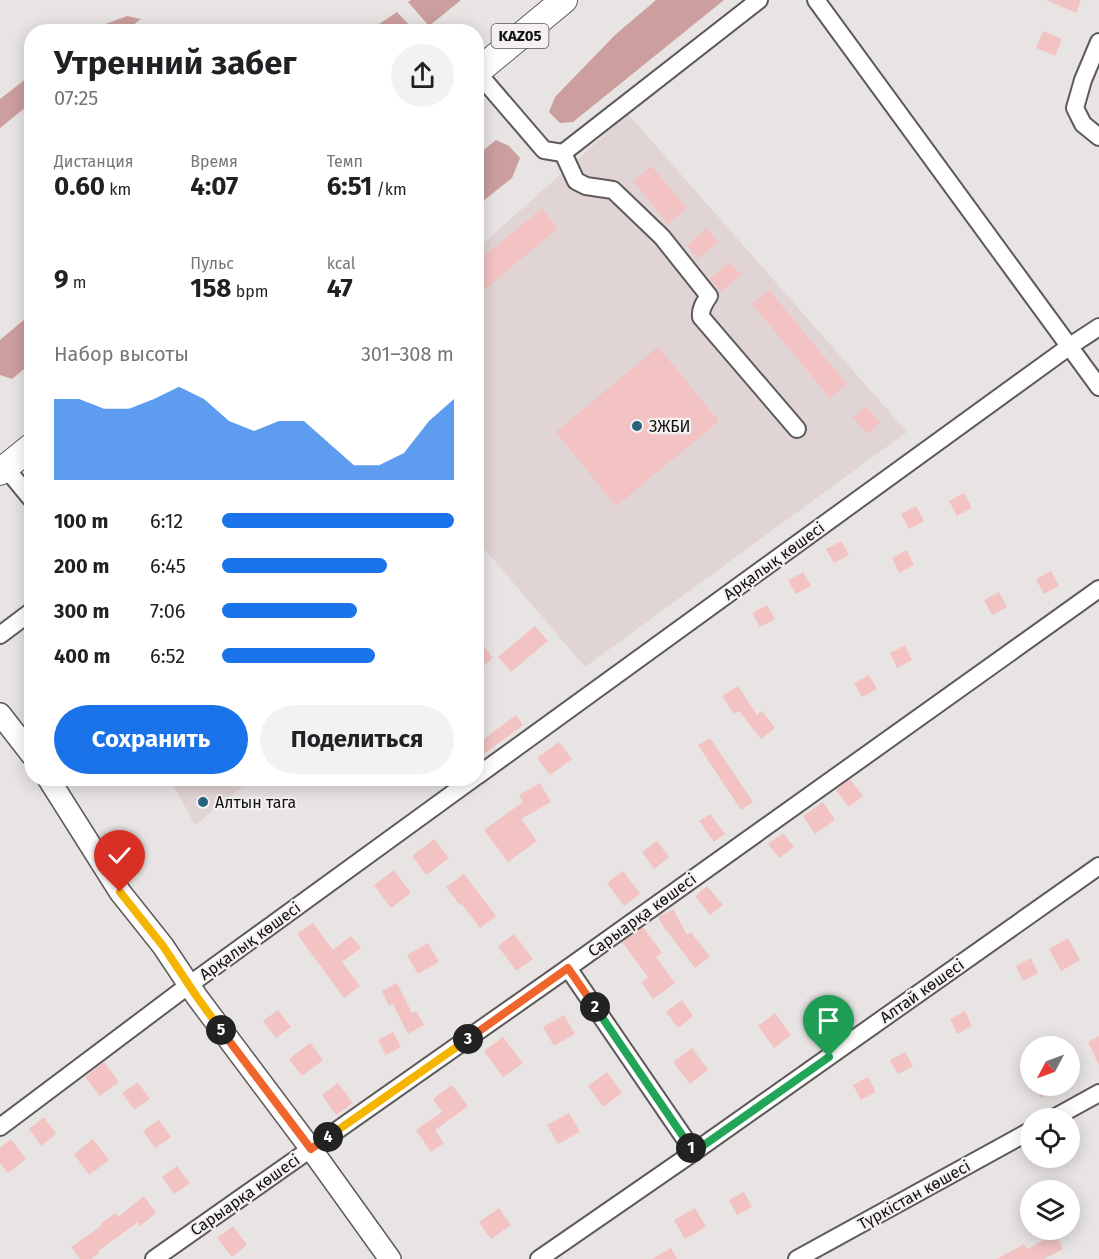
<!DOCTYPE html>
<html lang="ru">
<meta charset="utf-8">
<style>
body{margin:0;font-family:"Fira Sans",sans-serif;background:#f2f2f2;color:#202124;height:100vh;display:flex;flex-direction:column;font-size:22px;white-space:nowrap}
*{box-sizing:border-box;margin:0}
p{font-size:20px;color:#757577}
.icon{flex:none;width:33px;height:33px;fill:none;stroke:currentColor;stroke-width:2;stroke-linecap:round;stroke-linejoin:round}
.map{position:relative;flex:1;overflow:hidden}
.side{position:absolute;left:24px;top:24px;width:460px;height:762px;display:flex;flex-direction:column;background:#fff;border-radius:24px;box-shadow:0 3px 15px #0003}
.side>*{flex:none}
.needle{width:39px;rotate:229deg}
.buttons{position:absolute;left:1020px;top:1036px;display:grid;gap:12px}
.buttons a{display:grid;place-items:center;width:60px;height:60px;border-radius:50%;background:#fff;box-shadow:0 3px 15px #0003;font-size:30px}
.pin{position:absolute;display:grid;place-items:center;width:51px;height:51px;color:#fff;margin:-62px -26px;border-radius:50% 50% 50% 0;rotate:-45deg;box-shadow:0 0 6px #0007}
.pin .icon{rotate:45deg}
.km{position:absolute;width:30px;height:30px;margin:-15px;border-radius:50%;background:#222;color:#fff;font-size:16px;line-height:30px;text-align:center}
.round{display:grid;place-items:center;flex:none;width:63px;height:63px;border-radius:32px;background:#f2f2f2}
.overview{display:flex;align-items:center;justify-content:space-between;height:102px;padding:0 30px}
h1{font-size:33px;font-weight:700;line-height:45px}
.figures{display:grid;grid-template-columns:repeat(3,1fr);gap:9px;height:102px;padding:6px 30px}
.figures div{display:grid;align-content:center}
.figures b{font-size:26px;font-weight:700}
.figures small{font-size:16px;font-weight:400}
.figures p{font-size:16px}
.chart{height:168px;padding:12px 30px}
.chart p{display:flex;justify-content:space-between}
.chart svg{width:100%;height:108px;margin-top:6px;fill:#1a73e8;opacity:.7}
.primary-button{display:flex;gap:12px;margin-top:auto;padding:12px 30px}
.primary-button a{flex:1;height:69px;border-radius:36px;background:#1a73e8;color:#fff;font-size:24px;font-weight:700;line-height:69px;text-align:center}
.primary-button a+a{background:#f2f2f2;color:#202124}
ul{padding:0 30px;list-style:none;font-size:20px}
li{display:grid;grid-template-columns:96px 72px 1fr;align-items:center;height:45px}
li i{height:15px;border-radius:8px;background:#1a73e8}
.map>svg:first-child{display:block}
</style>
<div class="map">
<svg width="1099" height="1259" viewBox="0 0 1099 1259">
<rect width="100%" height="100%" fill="#e8e4e3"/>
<g fill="#e1d4d4">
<path d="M628 114 907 432 585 667 477 540V249Z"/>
<path d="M170 779H252L195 825Z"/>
</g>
<g fill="#cc9e9e">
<path d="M411 0H461L429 26 408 2Z"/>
<path d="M656 0H724L573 122 560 123 549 112 555 97 615 35Z"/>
<path d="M397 12 415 31H369Z"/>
<path d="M127 16 141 19 125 31H87Z"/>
<path d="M31 75V103L0 128V99Z"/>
<path d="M496 140 509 146 520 158 512 178 477 206V155Z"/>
<path d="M31 314V363L12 379 0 375V340Z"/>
</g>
<g fill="#f3c3c3">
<path d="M1046 0H1081L1076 13Z"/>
<path d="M1043 31 1062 39 1055 56 1036 48Z"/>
<path d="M651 166 687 208 668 224 633 181Z"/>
<path d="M542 208 558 228 477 296V262Z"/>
<path d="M707 228 718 242 698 259 687 245Z"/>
<path d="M730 262 741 275 721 292 710 279Z"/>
<path d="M769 290 847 384 830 398 752 304Z"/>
<path d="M658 347 719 421 616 506 556 432Z"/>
<path d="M866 406 880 423 867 434 853 417Z"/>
<path d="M964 493 972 508 957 516 949 501Z"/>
<path d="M916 506 924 521 909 529 901 514Z"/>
<path d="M841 541 849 555 834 563 826 549Z"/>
<path d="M907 550 914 565 899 573 892 558Z"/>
<path d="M1051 571 1059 586 1044 594 1036 579Z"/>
<path d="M803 572 811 586 796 594 788 580Z"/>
<path d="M999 592 1007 607 992 615 984 600Z"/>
<path d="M767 605 775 619 760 627 752 613Z"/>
<path d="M535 626 548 641 511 672 498 657Z"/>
<path d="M477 637 493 658 477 671Z"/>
<path d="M905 645 912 660 897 668 890 653Z"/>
<path d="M869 675 877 689 862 697 854 683Z"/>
<path d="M738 686 757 715 762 711 775 728 761 739 739 711 734 714 722 696Z"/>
<path d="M516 715 523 725 477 759V744Z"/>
<path d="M710 738 753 802 741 810 698 745Z"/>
<path d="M559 742 572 759 550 775 537 758Z"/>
<path d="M850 779 863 796 849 807 836 790Z"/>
<path d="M540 783 551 802 521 819 537 841 508 862 484 830 523 802 519 795Z"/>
<path d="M823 802 835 820 815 834 803 816Z"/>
<path d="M710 814 725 834 714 842 699 821Z"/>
<path d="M783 833 794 847 779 858 768 844Z"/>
<path d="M434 839 449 858 426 875 412 856Z"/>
<path d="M657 841 669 857 654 869 642 852Z"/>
<path d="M394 870 411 893 391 908 374 885Z"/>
<path d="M623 871 640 894 624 906 607 883Z"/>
<path d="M464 874 496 916 480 928 461 903 460 905 446 887Z"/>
<path d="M707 886 723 905 710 915 695 896Z"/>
<path d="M673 909 687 935 691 932 710 957 695 968 667 931H666L658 917Z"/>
<path d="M313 923 333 950 351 936 361 948 342 962 360 986 344 998 297 934Z"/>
<path d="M643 927 662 953 656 957 675 983 653 999 641 982 648 977 622 942Z"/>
<path d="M514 934 533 959 516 971 498 946Z"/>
<path d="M1068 938 1080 960 1061 971 1049 949Z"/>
<path d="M428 943 439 962 418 974 407 955Z"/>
<path d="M1031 958 1038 973 1023 981 1016 966Z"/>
<path d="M397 983 412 1013 416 1011 424 1025 408 1034 393 1004 389 1006 382 991Z"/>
<path d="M682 1000 693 1016 678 1028 666 1012Z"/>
<path d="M278 1010 291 1027 276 1038 263 1021Z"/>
<path d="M965 1011 972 1026 957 1034 950 1019Z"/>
<path d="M775 1013 791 1035 774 1048 758 1026Z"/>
<path d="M564 1015 575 1034 554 1046 543 1027Z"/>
<path d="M393 1032 401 1047 386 1055 378 1040Z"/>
<path d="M1099 1036V1065L1088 1042Z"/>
<path d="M503 1037 523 1063 503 1077 484 1051Z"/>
<path d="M310 1043 323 1060 302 1076 289 1059Z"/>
<path d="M692 1048 708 1070 690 1084 673 1062Z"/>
<path d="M905 1052 913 1066 898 1074 890 1060Z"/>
<path d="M104 1062 119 1082 100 1096 85 1077Z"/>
<path d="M607 1072 622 1093 603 1107 588 1086Z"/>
<path d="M868 1077 876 1092 861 1100 853 1085Z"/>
<path d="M138 1082 150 1099 134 1110 122 1093Z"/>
<path d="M338 1083 353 1103 336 1115 322 1095Z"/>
<path d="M452 1085 468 1106 435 1130 444 1143 431 1152 416 1130 442 1112 433 1099Z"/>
<path d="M1036 1086H1067L1041 1098Z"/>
<path d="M569 1113 580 1132 558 1144 547 1125Z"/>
<path d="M44 1117 56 1134 41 1146 29 1129Z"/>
<path d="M159 1120 171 1137 155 1148 143 1131Z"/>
<path d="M11 1139 26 1159 8 1173 0 1163V1148Z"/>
<path d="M93 1139 109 1160 89 1175 74 1154Z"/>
<path d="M177 1166 190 1183 174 1194 162 1177Z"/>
<path d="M744 1192 752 1207 737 1215 729 1200Z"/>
<path d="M144 1196 156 1213 140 1226 138 1222 98 1251 99 1253 91 1259H80L71 1247 101 1226 100 1224 116 1213 118 1217Z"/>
<path d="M499 1208 511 1225 491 1239 479 1222Z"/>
<path d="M695 1208 706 1227 685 1239 674 1220Z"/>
<path d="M233 1226 247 1245 232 1257 217 1238Z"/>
<path d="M1055 1234 1063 1249 1044 1259H997L1024 1244 1027 1249Z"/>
<path d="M671 1248 677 1259H652Z"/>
</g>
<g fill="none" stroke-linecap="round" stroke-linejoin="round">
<g stroke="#5e5a5a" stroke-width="20">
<g id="minor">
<path d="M816 0 1099 387"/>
<path d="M1099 42 1083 80 1075 108 1083 124 1099 137"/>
<path d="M477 72 544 150 563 153 759 0"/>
<path d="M563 153 576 181 586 186 613 190 662 237 709 296C704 303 700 309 701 317L797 429"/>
<path d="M5 467 32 500"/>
<path d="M0 635 32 611"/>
<path d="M477 776 1070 346 1099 327"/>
<path d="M568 968 694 1152"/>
<path d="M1052 1119 1099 1093"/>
<path d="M0 1127 189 985 474 778"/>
<path d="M154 1259 568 968 1099 589"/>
<path d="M539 1259 694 1152 1099 866"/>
<path d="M797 1259 1030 1131"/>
</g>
</g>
<g stroke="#5e5a5a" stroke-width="24">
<g id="major">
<path d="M0 714 32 755"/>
<path d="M48 778 120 892 163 946 197 997 311 1149 390 1259"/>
</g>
</g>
<g stroke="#5e5a5a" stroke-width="28">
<g id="highway">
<path d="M477 72 564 0"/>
<path d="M0 472 32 446"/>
</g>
</g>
<use href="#minor" stroke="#fff" stroke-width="16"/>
<use href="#major" stroke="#fff" stroke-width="21"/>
<use href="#highway" stroke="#fff" stroke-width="26"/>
</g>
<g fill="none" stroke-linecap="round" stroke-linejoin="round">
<g stroke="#fff" stroke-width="12">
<path id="split-1" d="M691 1148 694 1152 829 1057"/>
</g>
<g stroke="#fff" stroke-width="12">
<path id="split-2" d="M595 1007 691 1148"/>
</g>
<g stroke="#fff" stroke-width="12">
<path id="split-3" d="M468 1039 568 968 595 1007"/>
</g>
<g stroke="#fff" stroke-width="12">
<path id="split-4" d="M328 1137 468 1039"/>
</g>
<g stroke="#fff" stroke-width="12">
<path id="split-5" d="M221 1030 311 1149 328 1137"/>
</g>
<g stroke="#fff" stroke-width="12">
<path id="split-6" d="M120 892 163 946 197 997 221 1030"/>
</g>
<use href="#split-1" stroke="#22a559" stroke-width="8"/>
<use href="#split-2" stroke="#22a559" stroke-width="8"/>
<use href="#split-3" stroke="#f0652b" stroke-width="8"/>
<use href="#split-4" stroke="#f5b400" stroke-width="8"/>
<use href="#split-5" stroke="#f0652b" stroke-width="8"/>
<use href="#split-6" stroke="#f5b400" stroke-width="8"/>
</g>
<g fill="#29647c" stroke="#f5f1f1" stroke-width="2">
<circle cx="637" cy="426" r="6"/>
<circle cx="203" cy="802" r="6"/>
</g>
<g text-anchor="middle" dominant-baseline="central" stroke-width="4.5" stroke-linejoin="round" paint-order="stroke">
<rect fill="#f5f1f1" stroke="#555454" stroke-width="1.5" x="491.5" y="24" width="57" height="24" rx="4.5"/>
<g font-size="15" font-weight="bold" fill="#111010">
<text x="520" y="36">KАZ05</text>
</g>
<g font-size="16" fill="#111010" stroke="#f5f1f1" text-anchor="start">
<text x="649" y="426">ЗЖБИ</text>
<text x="215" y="802">Алтын тага</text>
</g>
<g font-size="16" fill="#111010" stroke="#f5f1f1">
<text transform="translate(774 561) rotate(-36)">Арқалық көшесі</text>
<text transform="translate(642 915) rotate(-36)">Сарыарқа көшесі</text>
<text transform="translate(250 941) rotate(-36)">Арқалық көшесі</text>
<text transform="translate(922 991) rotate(-35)">Алтай көшесі</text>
<text transform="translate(245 1195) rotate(-35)">Сарыарқа көшесі</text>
<text transform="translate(914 1195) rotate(-29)">Түркістан көшесі</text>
</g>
</g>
</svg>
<div class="buttons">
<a><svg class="needle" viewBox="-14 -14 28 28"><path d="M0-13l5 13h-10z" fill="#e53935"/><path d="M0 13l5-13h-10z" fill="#757577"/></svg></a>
<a><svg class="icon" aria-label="locate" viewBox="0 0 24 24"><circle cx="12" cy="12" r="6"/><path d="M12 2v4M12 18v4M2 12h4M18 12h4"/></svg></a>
<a><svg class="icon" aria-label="layers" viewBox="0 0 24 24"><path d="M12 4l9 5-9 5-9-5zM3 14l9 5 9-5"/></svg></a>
</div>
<div class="pin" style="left:829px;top:1057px;background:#1e9e55"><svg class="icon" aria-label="arrive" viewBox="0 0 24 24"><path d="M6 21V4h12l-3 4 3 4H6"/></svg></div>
<div class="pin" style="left:120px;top:892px;background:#d93025"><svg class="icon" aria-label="check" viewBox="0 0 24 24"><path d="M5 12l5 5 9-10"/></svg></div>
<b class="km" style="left:691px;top:1148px">1</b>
<b class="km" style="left:595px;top:1007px">2</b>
<b class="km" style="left:468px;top:1039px">3</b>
<b class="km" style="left:328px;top:1137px">4</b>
<b class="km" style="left:221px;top:1030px">5</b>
<section class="side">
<div class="overview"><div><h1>Утренний забег</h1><p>07:25</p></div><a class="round"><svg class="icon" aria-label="share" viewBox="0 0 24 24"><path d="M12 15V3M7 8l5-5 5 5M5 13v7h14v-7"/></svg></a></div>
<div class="figures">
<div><p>Дистанция</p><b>0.60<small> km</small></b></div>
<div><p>Время</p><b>4:07</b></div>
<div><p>Темп</p><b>6:51<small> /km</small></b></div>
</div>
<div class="figures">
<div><b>9<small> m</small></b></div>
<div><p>Пульс</p><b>158<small> bpm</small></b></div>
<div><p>kcal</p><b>47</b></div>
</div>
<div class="chart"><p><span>Набор высоты</span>301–308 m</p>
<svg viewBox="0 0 160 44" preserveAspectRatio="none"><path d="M0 44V11L10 11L20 15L30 15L40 11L50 6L60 11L70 20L80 24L90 20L100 20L110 29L120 38L130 38L140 33L150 20L160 11V44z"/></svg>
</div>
<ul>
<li><b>100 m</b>6:12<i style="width:100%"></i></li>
<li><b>200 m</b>6:45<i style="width:71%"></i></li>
<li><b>300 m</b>7:06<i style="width:58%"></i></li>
<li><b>400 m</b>6:52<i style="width:66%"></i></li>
</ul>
<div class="primary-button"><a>Сохранить</a><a>Поделиться</a></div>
</section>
</div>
